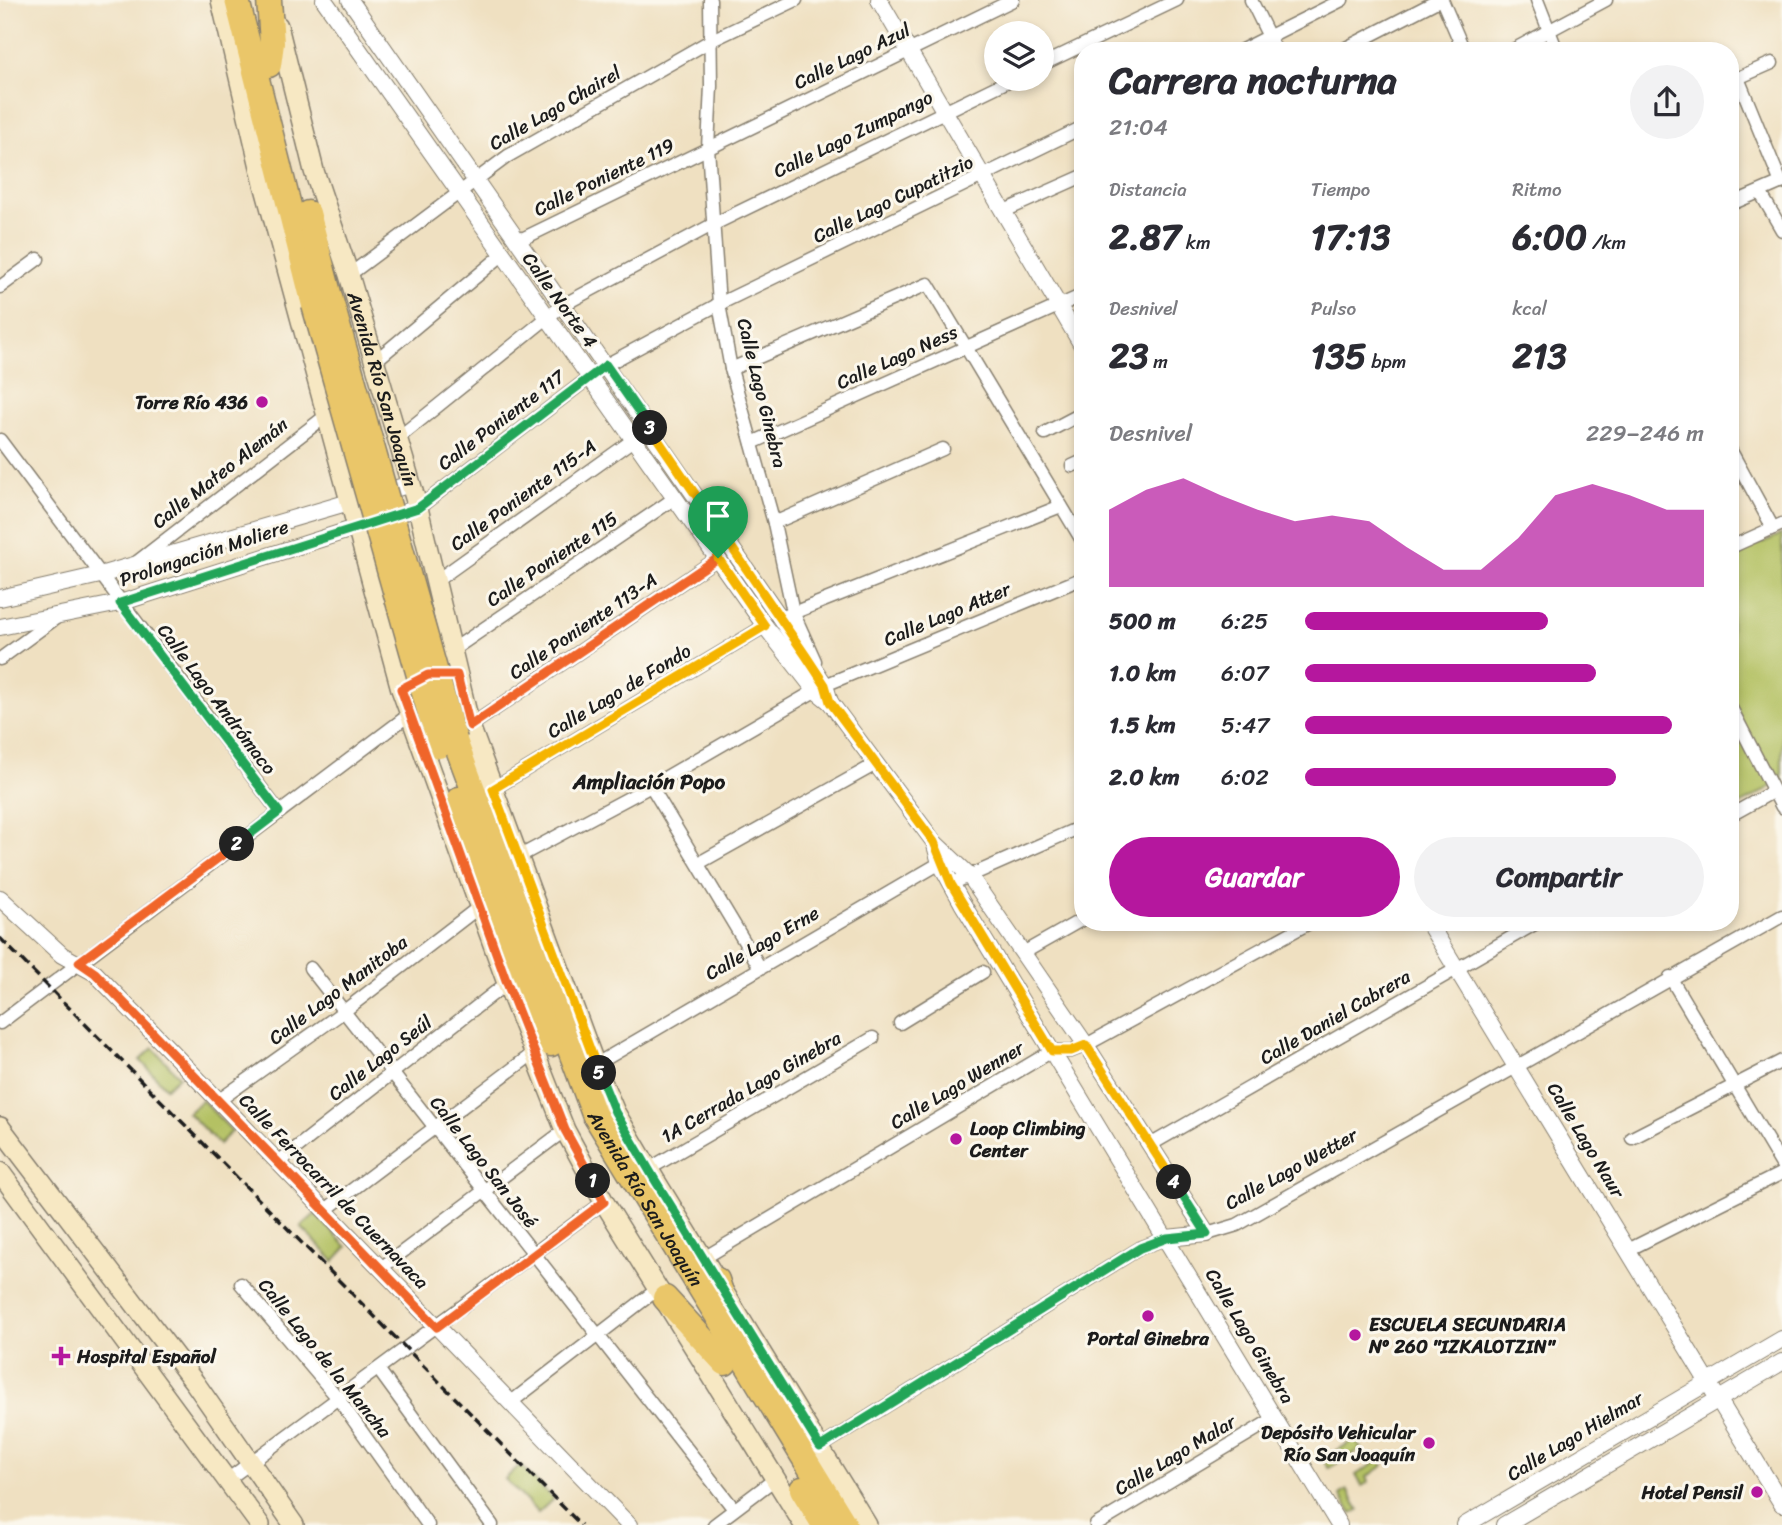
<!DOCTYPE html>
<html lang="es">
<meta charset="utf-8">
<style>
body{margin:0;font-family:Sriracha,sans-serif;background:#f2f2f3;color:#2b2b33;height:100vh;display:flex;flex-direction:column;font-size:26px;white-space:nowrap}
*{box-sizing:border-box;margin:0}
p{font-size:23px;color:#7c7c81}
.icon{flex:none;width:38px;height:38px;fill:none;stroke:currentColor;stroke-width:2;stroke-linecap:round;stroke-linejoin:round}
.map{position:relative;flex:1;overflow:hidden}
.details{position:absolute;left:1074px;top:42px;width:665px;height:889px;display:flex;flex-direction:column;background:#fff;border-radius:28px;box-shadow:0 4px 10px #0003}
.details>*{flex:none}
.buttons{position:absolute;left:984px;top:21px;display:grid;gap:14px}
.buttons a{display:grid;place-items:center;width:70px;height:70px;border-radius:50%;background:#fff;box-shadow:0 4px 10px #0003;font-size:35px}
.pin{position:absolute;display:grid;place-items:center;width:60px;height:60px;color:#fff;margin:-72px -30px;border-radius:50% 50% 50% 0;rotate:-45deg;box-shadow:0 0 7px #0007}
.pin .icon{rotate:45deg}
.km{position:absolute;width:35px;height:35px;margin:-18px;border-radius:50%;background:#222;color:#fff;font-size:19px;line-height:35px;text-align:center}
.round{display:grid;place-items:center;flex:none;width:74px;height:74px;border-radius:37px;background:#f2f2f3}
.headline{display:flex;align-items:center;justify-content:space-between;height:119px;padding:0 35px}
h1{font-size:38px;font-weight:700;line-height:52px}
.metrics{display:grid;grid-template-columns:repeat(3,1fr);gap:10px;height:119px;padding:7px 35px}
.metrics div{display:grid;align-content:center}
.metrics b{font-size:35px;font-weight:700}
.metrics small{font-size:19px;font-weight:400}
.metrics p{font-size:19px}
.chart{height:196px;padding:14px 35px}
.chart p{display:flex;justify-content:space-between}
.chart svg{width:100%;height:126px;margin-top:7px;fill:#b5179e;opacity:.7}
.cta{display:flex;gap:14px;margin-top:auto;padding:14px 35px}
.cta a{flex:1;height:80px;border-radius:42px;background:#b5179e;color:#fff;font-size:28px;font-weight:700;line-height:80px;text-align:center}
.cta a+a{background:#f2f2f3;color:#2b2b33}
ul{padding:0 35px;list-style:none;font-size:23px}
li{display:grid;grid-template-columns:112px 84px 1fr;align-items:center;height:52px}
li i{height:18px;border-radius:9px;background:#b5179e}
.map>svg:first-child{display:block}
</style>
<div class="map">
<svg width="1782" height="1525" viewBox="0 0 1782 1525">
<rect width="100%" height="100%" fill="#fbf7ec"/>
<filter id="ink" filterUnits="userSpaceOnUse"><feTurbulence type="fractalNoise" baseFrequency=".0143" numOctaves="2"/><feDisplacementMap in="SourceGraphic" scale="14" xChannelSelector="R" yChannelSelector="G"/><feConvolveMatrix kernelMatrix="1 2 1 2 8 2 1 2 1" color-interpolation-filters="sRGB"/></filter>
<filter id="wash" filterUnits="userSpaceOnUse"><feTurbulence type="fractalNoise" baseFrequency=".00686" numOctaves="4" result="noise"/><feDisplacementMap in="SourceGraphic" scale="28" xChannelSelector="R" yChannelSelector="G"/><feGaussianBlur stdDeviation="1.57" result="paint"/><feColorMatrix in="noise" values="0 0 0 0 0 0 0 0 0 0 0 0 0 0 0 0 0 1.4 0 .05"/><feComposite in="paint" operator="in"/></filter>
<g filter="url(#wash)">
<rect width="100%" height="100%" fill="#efe0c1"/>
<g fill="#b4c163" stroke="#686e40" stroke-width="2">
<path d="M1782 534V788L1778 783 1731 810V556Z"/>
<path d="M153 1048 179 1076 166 1088 140 1060Z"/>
<path d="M202 1100 232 1131 219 1144 188 1113Z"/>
<path d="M315 1214 347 1247 334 1261 301 1227Z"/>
<path d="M1356 1439 1361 1449 1329 1468 1323 1459Z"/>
<path d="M1380 1460 1383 1466 1367 1477 1369 1482 1362 1486 1356 1475Z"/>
<path d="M520 1465 553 1499 538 1513 505 1479Z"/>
<path d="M1347 1490 1359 1510 1352 1514 1340 1495Z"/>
</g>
</g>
<g filter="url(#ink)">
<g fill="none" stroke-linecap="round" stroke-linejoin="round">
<g stroke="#867e6e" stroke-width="15">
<g id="minor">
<path d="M710 0 711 86 708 148 719 304 731 369 774 523 793 612 815 661"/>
<path d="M1251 0 1276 51"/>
<path d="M1442 0 1464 51"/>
<path d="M1537 0 1557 51"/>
<path d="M1240 51 1342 0"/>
<path d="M1348 51 1346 48 1439 0"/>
<path d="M1511 51 1606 0"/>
<path d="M1041 65 1177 0"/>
<path d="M1738 78 1781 183"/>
<path d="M1731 81 1772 63"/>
<path d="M1760 192 1782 230"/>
<path d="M1731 204 1782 182"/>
<path d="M1002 212 1083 176"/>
<path d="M518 241 1013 0"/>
<path d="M349 275 508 156 710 41 796 0"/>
<path d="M0 287 38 259"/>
<path d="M374 362 502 255"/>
<path d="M731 369 928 284 1083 542"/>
<path d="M1045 433 1083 413"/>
<path d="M398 438 563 305 712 225 1012 79"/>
<path d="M0 440 279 812"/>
<path d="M752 443 1083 295"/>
<path d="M1731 451 1773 528"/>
<path d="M1072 466 1083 461"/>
<path d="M418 508 606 365 719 304 1083 127"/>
<path d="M774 523 943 449"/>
<path d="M1731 547 1782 524"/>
<path d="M137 562 327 415"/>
<path d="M436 581 633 440"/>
<path d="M788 615 1061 506"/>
<path d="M451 651 675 498"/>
<path d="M0 659 56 618"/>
<path d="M1731 708 1782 807"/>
<path d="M470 726 718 558"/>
<path d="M651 786 759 966"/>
<path d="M493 789 765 626"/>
<path d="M1731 815 1774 791"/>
<path d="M518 857 651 786 825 685 1083 578"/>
<path d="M699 863 876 764"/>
<path d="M951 884 1083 826"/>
<path d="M1023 953 1083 919"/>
<path d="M310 968 734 1509"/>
<path d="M1670 977 1782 1165"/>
<path d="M0 1023 410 714"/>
<path d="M900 1023 983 972"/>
<path d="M595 1065 947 859"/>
<path d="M218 1101 343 1012 479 907"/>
<path d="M1632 1138 1782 1061"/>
<path d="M1150 1145 1538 922"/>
<path d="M277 1163 507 983"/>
<path d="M649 1169 873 1038"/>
<path d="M324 1211 535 1052"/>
<path d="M1207 1234 1237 1225 1782 916"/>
<path d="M1628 1250 1782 1173"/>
<path d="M704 1258 1052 1051H1071L1086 1045 1311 922"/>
<path d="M381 1268 565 1130"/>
<path d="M241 1284 337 1397 428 1525"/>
<path d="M378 1369 492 1525"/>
<path d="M510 1403 659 1288"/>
<path d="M820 1447 1140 1248 1167 1238"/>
<path d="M227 1480 604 1202"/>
<path d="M714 1525 775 1479"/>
<path d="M1096 1525 1275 1418"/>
</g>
</g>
<g stroke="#867e6e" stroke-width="18">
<g id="tertiary">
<path d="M324 0 765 626 815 690 830 702 934 842 969 875 1086 1045 1207 1234 1167 1238"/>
<path d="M350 0 781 619 825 685 830 702"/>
<path d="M879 0 1083 347"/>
<path d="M0 598 100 575 411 484"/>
<path d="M0 627 120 603 418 508"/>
<path d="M935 845 940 863 962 903 1339 1525"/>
<path d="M0 898 62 955 95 973 629 1525"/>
<path d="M1428 922 1782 1504"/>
<path d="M1465 1525 1782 1339"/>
<path d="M1504 1525 1782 1362"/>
</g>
</g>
<g stroke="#867e6e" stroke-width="22">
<g id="secondary">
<path d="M221 0 264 184 401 689 507 983 565 1130 604 1202 804 1525"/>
<path id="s1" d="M278 26 314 171 349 275 418 508 470 726 595 1065 615 1112 655 1180 867 1525"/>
<path d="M0 1127 195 1383 294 1525"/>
<path d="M0 1172 260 1525"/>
</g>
</g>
<g stroke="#867e6e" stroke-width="27">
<g id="motorway">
<path d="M237 0 314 305"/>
<path d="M269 65 272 43 269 0"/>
<path d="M308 213 331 301"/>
<path id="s2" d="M455 741 594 1114 845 1525"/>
<path d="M459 799 551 1044"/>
<path d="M717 1280 730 1320"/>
<path d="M665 1298 725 1363"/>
<path d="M802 1489 824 1525"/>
</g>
</g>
<use href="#minor" stroke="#fff" stroke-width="12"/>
<use href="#tertiary" stroke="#fff" stroke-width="16"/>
<use href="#secondary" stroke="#f7e8c3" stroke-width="19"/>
<use href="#motorway" stroke="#eac669" stroke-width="24"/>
<path stroke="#1c1c1c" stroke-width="3.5" stroke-dasharray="10 5" stroke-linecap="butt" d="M0 938 581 1525"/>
<g stroke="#867e6e" stroke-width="27" stroke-linecap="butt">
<g id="motorway-bridge">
<path d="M331 301 455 740"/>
<path d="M314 305 439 746"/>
</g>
</g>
<use href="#motorway-bridge" stroke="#eac669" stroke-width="24"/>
</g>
</g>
<g fill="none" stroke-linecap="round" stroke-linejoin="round" filter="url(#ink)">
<g stroke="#fff" stroke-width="14">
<path id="split-1" d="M593 1181 565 1130 507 983 401 689 428 675H457L470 726 718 558"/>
</g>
<g stroke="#fff" stroke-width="14">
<path id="split-2" d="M237 844 79 962 95 973 437 1327 604 1202 593 1181"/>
</g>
<g stroke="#fff" stroke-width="14">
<path id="split-3" d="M237 844 279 812 120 603 418 508 606 365 650 428"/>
</g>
<g stroke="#fff" stroke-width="14">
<path id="split-4" d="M650 428 806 656 825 685 830 702 934 842 951 884 1052 1051H1071L1086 1045 1174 1182"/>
</g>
<g stroke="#fff" stroke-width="14">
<path id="split-5" d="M599 1073 615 1112 655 1180 820 1447 1140 1248 1167 1238 1207 1234 1174 1182"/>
</g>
<g stroke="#fff" stroke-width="14">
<path id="split-6" d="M599 1073 493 789 765 626 718 558"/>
</g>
<use href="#split-1" stroke="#f0652b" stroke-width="9"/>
<use href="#split-2" stroke="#f0652b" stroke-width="9"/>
<use href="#split-3" stroke="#22a559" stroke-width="9"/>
<use href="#split-4" stroke="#f5b400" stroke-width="9"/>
<use href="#split-5" stroke="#22a559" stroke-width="9"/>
<use href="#split-6" stroke="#f5b400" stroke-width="9"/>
</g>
<g fill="#b5179e" stroke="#fbf7ec" stroke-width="2.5">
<circle cx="262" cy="402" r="7"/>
<circle cx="956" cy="1139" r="7"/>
<circle cx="1148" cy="1316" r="7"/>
<circle cx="1355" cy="1335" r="7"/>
<path d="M57.5 1345.5h7v7h7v7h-7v7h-7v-7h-7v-7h7z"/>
<circle cx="1429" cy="1443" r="7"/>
<circle cx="1757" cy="1492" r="7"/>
</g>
<g text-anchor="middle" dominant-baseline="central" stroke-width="6" stroke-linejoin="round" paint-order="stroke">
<g font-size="19" fill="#1c1c1c" stroke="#fbf7ec">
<text transform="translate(852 56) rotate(-26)">Calle Lago Azul</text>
<text transform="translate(555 108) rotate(-30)">Calle Lago Chairel</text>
<text transform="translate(853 134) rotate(-26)">Calle Lago Zumpango</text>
<text transform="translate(604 177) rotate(-26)">Calle Poniente 119</text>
<text transform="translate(893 199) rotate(-26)">Calle Lago Cupatitzio</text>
<text transform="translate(560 300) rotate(54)">Calle Norte 4</text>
<text transform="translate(897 357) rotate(-24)">Calle Lago Ness</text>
<text stroke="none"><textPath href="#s1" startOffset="378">Avenida Río San Joaquín</textPath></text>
<text transform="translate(762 393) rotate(76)">Calle Lago Ginebra</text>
<text transform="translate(501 420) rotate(-37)">Calle Poniente 117</text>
<text transform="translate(220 473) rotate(-38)">Calle Mateo Alemán</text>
<text transform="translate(523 495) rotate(-36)">Calle Poniente 115-A</text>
<text transform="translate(204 553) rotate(-18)">Prolongación Moliere</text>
<text transform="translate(552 559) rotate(-34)">Calle Poniente 115</text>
<text transform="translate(947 614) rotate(-23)">Calle Lago Atter</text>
<text transform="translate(583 626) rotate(-34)">Calle Poniente 113-A</text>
<text transform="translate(619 691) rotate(-31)">Calle Lago de Fondo</text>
<text transform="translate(217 699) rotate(53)">Calle Lago Andrómaco</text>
<text transform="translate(762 943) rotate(-30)">Calle Lago Erne</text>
<text transform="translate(338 990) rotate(-37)">Calle Lago Manitoba</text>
<text transform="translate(1335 1017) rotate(-30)">Calle Daniel Cabrera</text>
<text transform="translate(380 1058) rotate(-38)">Calle Lago Seúl</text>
<text transform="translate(957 1085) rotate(-31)">Calle Lago Wenner</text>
<text transform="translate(751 1087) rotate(-30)">1A Cerrada Lago Ginebra</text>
<text transform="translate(1586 1140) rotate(59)">Calle Lago Naur</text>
<text transform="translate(484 1162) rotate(52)">Calle Lago San José</text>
<text transform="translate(1291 1169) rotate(-29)">Calle Lago Wetter</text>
<text transform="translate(334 1191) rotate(46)">Calle Ferrocarril de Cuernavaca</text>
<text stroke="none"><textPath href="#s2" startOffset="497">Avenida Río San Joaquín</textPath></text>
<text transform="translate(1250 1336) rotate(59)">Calle Lago Ginebra</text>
<text transform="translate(325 1358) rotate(51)">Calle Lago de la Mancha</text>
<text transform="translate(1575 1436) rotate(-31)">Calle Lago Hielmar</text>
<text transform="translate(1175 1455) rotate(-31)">Calle Lago Malar</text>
</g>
<g font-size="19" font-weight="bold" fill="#1c1c1c" stroke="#fbf7ec" text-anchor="end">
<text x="248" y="402">Torre Río 436</text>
<text x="970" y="1128" text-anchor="start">Loop Climbing<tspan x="970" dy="22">Center</tspan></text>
<text x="1369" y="1324" text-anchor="start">ESCUELA SECUNDARIA<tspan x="1369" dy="22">Nº 260 "IZKALOTZIN"</tspan></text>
<text x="1148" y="1338" text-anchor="middle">Portal Ginebra</text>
<text x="77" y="1356" text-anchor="start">Hospital Español</text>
<text x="1415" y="1432">Depósito Vehicular<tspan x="1415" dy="22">Río San Joaquín</tspan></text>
<text x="1743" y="1492">Hotel Pensil</text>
</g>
<g font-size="21" font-weight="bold" fill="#1c1c1c" stroke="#fbf7ec">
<text x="649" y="782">Ampliación Popo</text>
</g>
</g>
</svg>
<div class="buttons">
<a><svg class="icon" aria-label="layers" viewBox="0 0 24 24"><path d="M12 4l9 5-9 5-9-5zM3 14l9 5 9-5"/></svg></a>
</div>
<div class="pin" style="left:718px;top:558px;background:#1e9e55"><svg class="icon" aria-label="arrive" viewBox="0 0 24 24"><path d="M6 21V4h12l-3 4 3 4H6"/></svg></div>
<b class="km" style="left:593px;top:1181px">1</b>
<b class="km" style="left:237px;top:844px">2</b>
<b class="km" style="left:650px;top:428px">3</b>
<b class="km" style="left:1174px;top:1182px">4</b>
<b class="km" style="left:599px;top:1073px">5</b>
<section class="details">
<div class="headline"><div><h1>Carrera nocturna</h1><p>21:04</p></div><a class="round"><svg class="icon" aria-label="share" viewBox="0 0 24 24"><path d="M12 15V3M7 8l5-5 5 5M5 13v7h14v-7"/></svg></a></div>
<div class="metrics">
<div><p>Distancia</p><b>2.87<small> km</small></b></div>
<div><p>Tiempo</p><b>17:13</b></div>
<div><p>Ritmo</p><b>6:00<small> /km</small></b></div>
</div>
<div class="metrics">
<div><p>Desnivel</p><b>23<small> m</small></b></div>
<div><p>Pulso</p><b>135<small> bpm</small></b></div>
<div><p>kcal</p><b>213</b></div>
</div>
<div class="chart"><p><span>Desnivel</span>229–246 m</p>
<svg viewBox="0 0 160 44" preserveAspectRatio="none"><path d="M0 44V17L10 10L20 6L30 12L40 17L50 21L60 19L70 21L80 30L90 38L100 38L110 27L120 12L130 8L140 12L150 17L160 17V44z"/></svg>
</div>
<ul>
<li><b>500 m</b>6:25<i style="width:61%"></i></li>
<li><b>1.0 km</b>6:07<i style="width:73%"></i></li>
<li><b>1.5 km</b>5:47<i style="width:92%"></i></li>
<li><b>2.0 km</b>6:02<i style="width:78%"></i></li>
</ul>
<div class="cta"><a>Guardar</a><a>Compartir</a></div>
</section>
</div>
